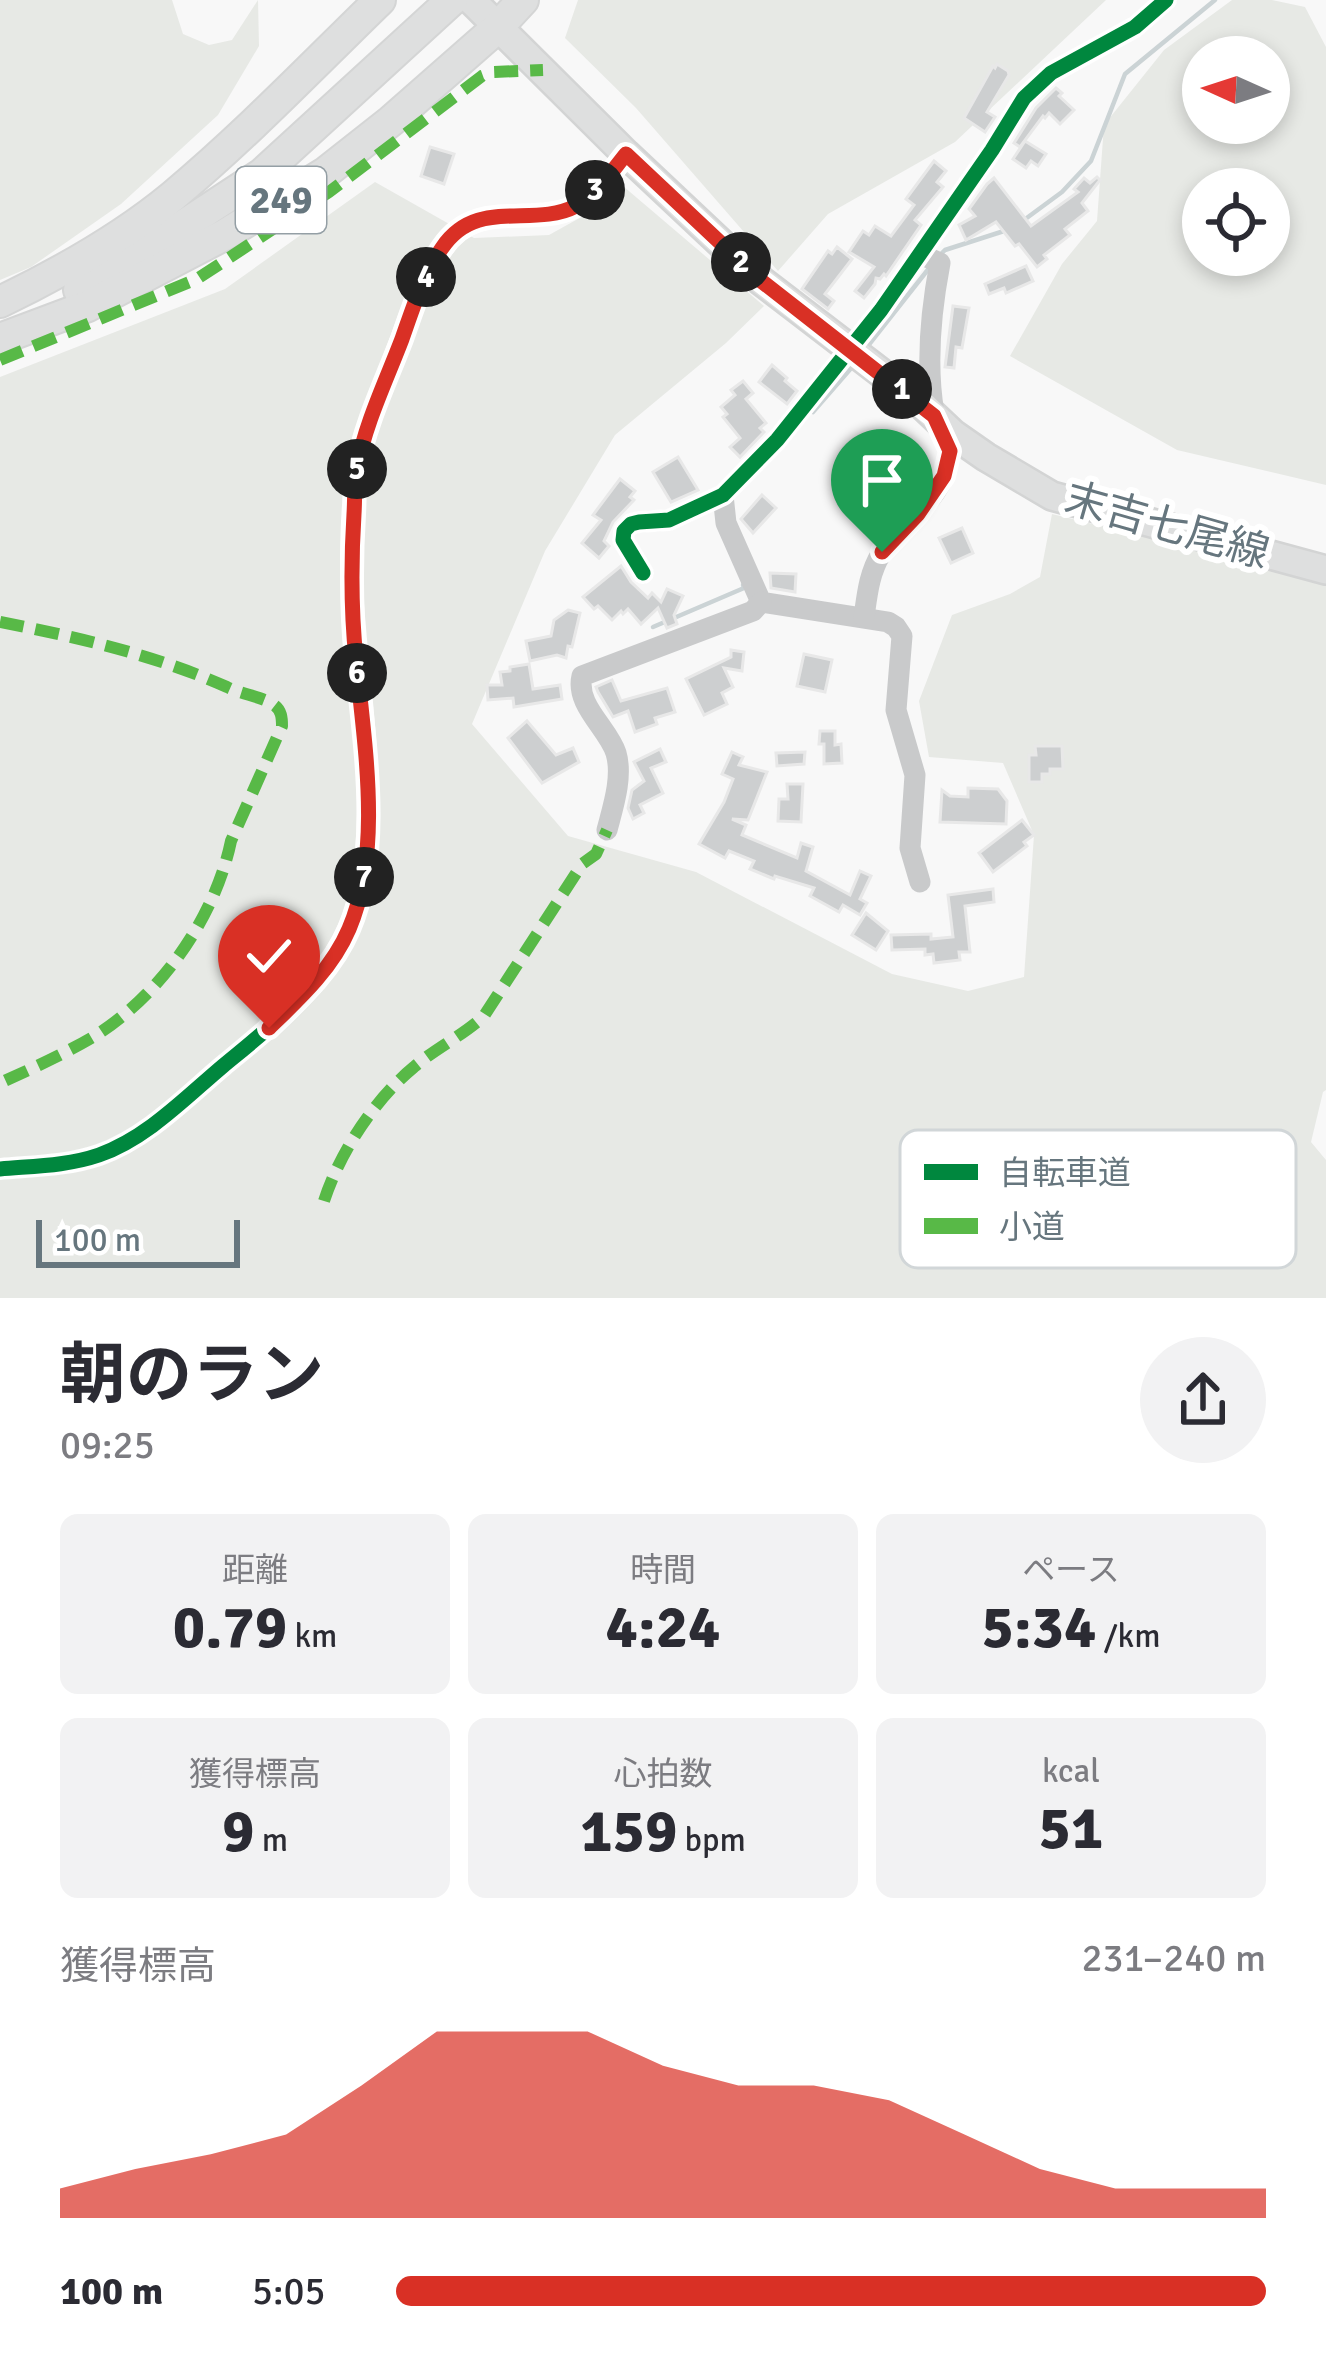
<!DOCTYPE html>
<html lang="ja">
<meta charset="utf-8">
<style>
body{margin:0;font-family:Signika,"Noto Sans JP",sans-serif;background:#f2f2f3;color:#2b2b33;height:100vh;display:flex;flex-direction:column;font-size:45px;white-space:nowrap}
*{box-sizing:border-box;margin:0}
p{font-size:39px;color:#7c7c81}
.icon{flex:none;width:66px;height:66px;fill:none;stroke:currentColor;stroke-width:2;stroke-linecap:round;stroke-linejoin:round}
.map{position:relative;height:1298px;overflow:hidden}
.panel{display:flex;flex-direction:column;background:#fff;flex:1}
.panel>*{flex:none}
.needle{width:78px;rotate:273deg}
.fabs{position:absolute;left:1182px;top:36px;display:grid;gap:24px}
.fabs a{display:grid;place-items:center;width:108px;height:108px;border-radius:50%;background:#fff;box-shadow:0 6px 18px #0003;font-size:60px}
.scale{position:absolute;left:36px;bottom:30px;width:204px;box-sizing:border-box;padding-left:12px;border:6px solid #66767e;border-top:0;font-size:33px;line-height:42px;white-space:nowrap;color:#66767e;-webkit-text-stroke:9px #fff;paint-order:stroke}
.pin{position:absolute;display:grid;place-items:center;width:102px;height:102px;color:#fff;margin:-123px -51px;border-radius:50% 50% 50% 0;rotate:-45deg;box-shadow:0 0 12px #0007}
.pin .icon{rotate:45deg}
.km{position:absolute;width:60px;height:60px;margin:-30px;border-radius:50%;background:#222;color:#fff;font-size:33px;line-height:60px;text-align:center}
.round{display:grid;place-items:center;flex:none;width:126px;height:126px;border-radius:63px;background:#f2f2f3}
.overview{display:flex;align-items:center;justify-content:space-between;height:204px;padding:0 60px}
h1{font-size:66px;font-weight:700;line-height:90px}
.figures{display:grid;grid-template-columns:repeat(3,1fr);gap:18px;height:204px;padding:12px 60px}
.figures div{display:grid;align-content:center;border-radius:18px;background:#f2f2f3;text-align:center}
.figures b{font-size:60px;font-weight:700}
.figures small{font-size:33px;font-weight:400}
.figures p{font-size:33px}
.chart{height:336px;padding:24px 60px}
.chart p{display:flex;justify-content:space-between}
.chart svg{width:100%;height:216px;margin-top:12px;fill:#d93025;opacity:.7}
ul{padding:0 60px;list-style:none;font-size:39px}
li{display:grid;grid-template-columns:192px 144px 1fr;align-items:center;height:90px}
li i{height:30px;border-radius:15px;background:#d93025}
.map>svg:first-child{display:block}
</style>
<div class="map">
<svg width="1326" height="1298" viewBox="0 0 1326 1298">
<rect width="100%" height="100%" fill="#f8f8f8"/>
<g fill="#e7e9e5" fill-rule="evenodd">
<path d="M0 0H172L183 34 209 45 232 40 258 0 259 46 218 115 121 204 31 267 0 280Z"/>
<path d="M578 0H1106L955 142 828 214 778 271 636 108 565 38Z"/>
<path d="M1232 0H1272L1305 7 1326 47V485L1177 450 1010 356 1062 264 1097 221 1104 125 1164 50ZM1269 57V123H1203V57ZM1269 189V255H1203V189Z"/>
<path d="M375 182 474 238 549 235 603 205 623 186 764 306 726 343 615 435 545 551 472 724 568 836 696 872 892 974 968 991 1024 977 1034 835 1003 763 929 757 919 701 952 615 1010 594 1040 577 1052 514 1326 581V1090L1323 1092 1311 1142 1326 1160V1298H0V377L225 289Z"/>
</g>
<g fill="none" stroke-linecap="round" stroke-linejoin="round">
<g stroke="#cbd3d5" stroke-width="4.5">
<path d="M1024 220 1062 192 1091 161 1125 74 1215 0"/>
<path d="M942 253 945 250 1004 231"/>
<path d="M867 347 930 267"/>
<path d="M813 412 853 366"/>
<path d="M653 627 744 588 743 585"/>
</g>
</g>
<g fill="#cdcfd0" stroke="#e8e8e8" stroke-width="3">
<path d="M997 64 1008 71 1009 75 987 112 995 117 985 132 964 118 993 66 995 68Z"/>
<path d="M1056 88 1062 93 1059 96 1074 110 1060 124 1049 113 1045 118 1043 116 1020 147 1014 143 1036 108Z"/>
<path d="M1025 141 1046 154 1038 166 1031 161 1026 168 1013 159Z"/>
<path d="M430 147 454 154 444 184 421 176Z"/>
<path d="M934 161 946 171 937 182 943 187 915 220 921 225 886 276 884 274 880 279 876 278 875 284 864 298 855 291 874 267 849 252 863 231 869 235 875 226 891 236 914 205 906 199Z"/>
<path d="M1097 177 1100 180 1082 203 1088 211 1065 229 1070 235 1044 255 1047 259 1037 267 1019 244 1015 246 996 222 966 240 959 225 975 216 969 209 987 184 994 178 1031 226 1078 192 1074 189 1084 178 1090 183Z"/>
<path d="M837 247 852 259 825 294 834 301 828 309 802 289 828 251 832 254Z"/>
<path d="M1026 266 1033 281 1006 293 1004 288 989 294 985 284Z"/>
<path d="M953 306 969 308 962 348 956 347 954 368 945 367Z"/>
<path d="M772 365 787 378 785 381 797 391 787 404 759 382Z"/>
<path d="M743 381 753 393 746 399 766 423 760 428 764 432 740 457 730 447 740 438 723 417 727 414 721 407 735 395 731 390Z"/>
<path d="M678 457 698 490 671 502 653 472Z"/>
<path d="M620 479 635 491 630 497 634 500 613 522 604 541 609 546 599 558 582 543 601 520 593 515Z"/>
<path d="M762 495 776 508 753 533 741 519Z"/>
<path d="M962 528 973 553 951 563 939 538Z"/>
<path d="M621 566 631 582 648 598 652 593 661 602 667 589 683 596 674 615 677 624 667 628 658 608 641 624 628 609 623 614 621 611 612 620 598 606 594 609 583 597Z"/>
<path d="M770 573 796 574 795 592 771 588Z"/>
<path d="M568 610 580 613 572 647 568 646 566 658 557 655 530 661 526 641 551 636 554 620Z"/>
<path d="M731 650 744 652 742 671 724 668 733 687 722 693 727 704 704 715 686 679 731 657Z"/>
<path d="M804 654 832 660 825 692 797 686Z"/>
<path d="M529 664 533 689 560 685 562 699 514 707 513 698 488 700 487 685H502L500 672 510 671V667Z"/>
<path d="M612 680 621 701 667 688 675 712 655 718 657 724 635 732 628 711 613 717 598 692 596 687Z"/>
<path d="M527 721 556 755 573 748 579 762 542 783 508 738Z"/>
<path d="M820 731H835V745L841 744 842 763 824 764V744H819Z"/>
<path d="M1035 746H1062L1063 769H1050V774H1042V782H1029V755H1036Z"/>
<path d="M660 749 666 762 651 768 663 793 640 805 644 813 633 819 628 808 632 790 644 781 634 762Z"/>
<path d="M732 752 743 757 739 765 767 772 748 820 732 819 746 825 742 835 797 858 801 843 813 847 806 871 850 895 860 871 871 876 860 899 867 903 860 915 843 905 839 912 810 896 814 888 775 876 774 879 750 869 754 861 729 851 725 858 699 844 724 802 733 779 722 774Z"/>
<path d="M805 752 804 764 777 766 776 753Z"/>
<path d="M787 784H803L801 822 778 821 779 799H788Z"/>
<path d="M968 788 998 789 1007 801 1006 824 940 822 942 790 950 796 968 797Z"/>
<path d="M1022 820 1034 835 1024 842 1027 846 993 872 979 853Z"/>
<path d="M993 889 994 902 965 906 970 952H959L960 960 934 963 933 954 925 955V949L892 950 891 935 931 934V939L953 937 948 895Z"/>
<path d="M866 913 888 931 876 950 852 935Z"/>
</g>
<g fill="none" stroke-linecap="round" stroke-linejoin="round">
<g stroke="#d3d4d4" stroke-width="32">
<path id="major" d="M471 0 626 154 760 280 918 401 953 434 986 457 1052 496 1326 570"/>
</g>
<g stroke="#d4d5d5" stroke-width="34">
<g id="highway">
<path d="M79 290 152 246 262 174 452 0"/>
<path d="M0 302C60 273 121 239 173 196 246 135 312 66 380 0"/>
<path d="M0 339 88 306 226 234 325 173 391 121 498 27 523 0"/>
</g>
</g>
<g stroke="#c9cacb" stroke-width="21">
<path d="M723 495 726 523 761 602 888 622 896 627 902 636 896 710 915 775 910 848 920 882"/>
<path d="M643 573 623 540 624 531 631 524 639 522 669 520 723 495 777 440 881 310 992 150 1024 98 1051 73 1135 27 1166 0"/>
<path d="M864 617C867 596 869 573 881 554 901 521 945 500 949 456 950 441 937 428 934 413 926 366 931 310 940 263L920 254"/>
<path d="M607 830C613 807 623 777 616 753 608 728 575 705 582 676L753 611 761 602"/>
<path d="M0 1169C33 1166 67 1166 99 1155 147 1138 185 1098 223 1066 269 1028 320 989 346 934 391 841 353 671 351 566 351 536 352 496 358 466 365 428 382 391 395 355 405 330 413 303 425 279 453 222 471 217 532 214 546 213 563 213 576 206 596 195 612 171 626 154"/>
</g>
<use href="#major" stroke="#dedfdf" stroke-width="27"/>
<use href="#highway" stroke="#dedfdf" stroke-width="30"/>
<g stroke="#58b947" stroke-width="12" stroke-dasharray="24 12" stroke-linecap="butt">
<path d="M0 360 197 279 329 192 482 76 493 72 543 70"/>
<path d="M0 622C77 637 155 655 227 687 241 694 258 696 271 703 281 708 282 716 282 726L231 841C215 918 160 996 93 1037 64 1054 31 1069 0 1083"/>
<path d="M324 1201C340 1152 374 1100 414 1067 436 1048 462 1036 484 1016L582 864 596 854 607 830"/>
</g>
<g stroke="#fff" stroke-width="22">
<g id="cycleway">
<path d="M643 573 623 540 624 531 631 524 639 522 669 520 723 495 777 440 881 310 992 150 1024 98 1051 73 1135 27 1166 0"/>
<path d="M0 1169C33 1166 67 1166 99 1155 147 1138 185 1098 223 1066 269 1028 320 989 346 934 391 841 353 671 351 566 351 536 352 496 358 466 365 428 382 391 395 355 405 330 413 303 425 279 453 222 471 217 532 214 546 213 563 213 576 206 596 195 612 171 626 154"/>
</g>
</g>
<use href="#cycleway" stroke="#00873e" stroke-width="15"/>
</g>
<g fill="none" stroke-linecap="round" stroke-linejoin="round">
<g stroke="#fff" stroke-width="24">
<path id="route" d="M269 1028C299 999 332 969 349 929 383 850 364 743 356 659 351 611 351 562 354 514 355 499 354 483 357 468 365 424 386 381 402 339 413 308 423 275 442 248 477 196 532 229 576 206 596 196 612 171 626 154L760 280 934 416 950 451 944 476 918 514 882 552"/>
</g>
<use href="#route" stroke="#d93025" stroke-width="15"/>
</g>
<g text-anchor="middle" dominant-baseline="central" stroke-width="12" stroke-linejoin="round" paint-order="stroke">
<rect fill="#fff" stroke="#949fa5" stroke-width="3" x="236" y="167" width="90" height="66" rx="9"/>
<g font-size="39" font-weight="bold" fill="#66767e">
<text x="281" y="200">249</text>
</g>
<g font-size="42" fill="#66767e" stroke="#fff">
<text transform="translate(1167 526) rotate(16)">末吉七尾線</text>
</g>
</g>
<rect x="900" y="1130" width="396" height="138" rx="18" fill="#fff" stroke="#d1d6d8" stroke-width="3"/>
<rect x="924" y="1164" width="54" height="16" fill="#00873e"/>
<rect x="924" y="1218" width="54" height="16" fill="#58b947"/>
<g font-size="33" fill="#66767e">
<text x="999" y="1184">自転車道</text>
<text x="999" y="1238">小道</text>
</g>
</svg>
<div class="fabs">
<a><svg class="needle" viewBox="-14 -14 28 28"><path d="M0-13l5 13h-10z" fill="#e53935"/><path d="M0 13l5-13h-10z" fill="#7c7c81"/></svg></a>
<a><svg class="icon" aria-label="locate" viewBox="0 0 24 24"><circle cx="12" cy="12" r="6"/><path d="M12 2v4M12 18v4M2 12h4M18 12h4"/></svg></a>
</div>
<div class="scale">100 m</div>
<div class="pin" style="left:882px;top:552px;background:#1e9e55"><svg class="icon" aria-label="arrive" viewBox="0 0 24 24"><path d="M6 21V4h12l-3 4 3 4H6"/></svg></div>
<div class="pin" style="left:269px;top:1028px;background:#d93025"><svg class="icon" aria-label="check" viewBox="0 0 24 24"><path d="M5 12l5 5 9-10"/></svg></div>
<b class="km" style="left:902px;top:389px">1</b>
<b class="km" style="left:741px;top:262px">2</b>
<b class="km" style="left:595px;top:190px">3</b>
<b class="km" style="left:426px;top:277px">4</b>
<b class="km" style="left:357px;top:469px">5</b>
<b class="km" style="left:357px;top:673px">6</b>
<b class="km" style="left:364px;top:877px">7</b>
</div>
<section class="panel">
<div class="overview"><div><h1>朝のラン</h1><p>09:25</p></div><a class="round"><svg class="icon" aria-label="share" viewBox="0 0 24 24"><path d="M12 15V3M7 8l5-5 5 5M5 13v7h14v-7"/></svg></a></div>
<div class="figures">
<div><p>距離</p><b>0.79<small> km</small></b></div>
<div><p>時間</p><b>4:24</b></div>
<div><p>ペース</p><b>5:34<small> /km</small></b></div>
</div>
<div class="figures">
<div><p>獲得標高</p><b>9<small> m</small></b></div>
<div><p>心拍数</p><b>159<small> bpm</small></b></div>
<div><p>kcal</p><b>51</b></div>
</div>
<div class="chart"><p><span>獲得標高</span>231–240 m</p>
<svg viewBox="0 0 160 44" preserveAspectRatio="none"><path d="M0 44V38L10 34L20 31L30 27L40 17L50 6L60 6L70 6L80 13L90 17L100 17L110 20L120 27L130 34L140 38L150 38L160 38V44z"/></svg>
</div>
<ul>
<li><b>100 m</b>5:05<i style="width:100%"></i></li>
</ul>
</section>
